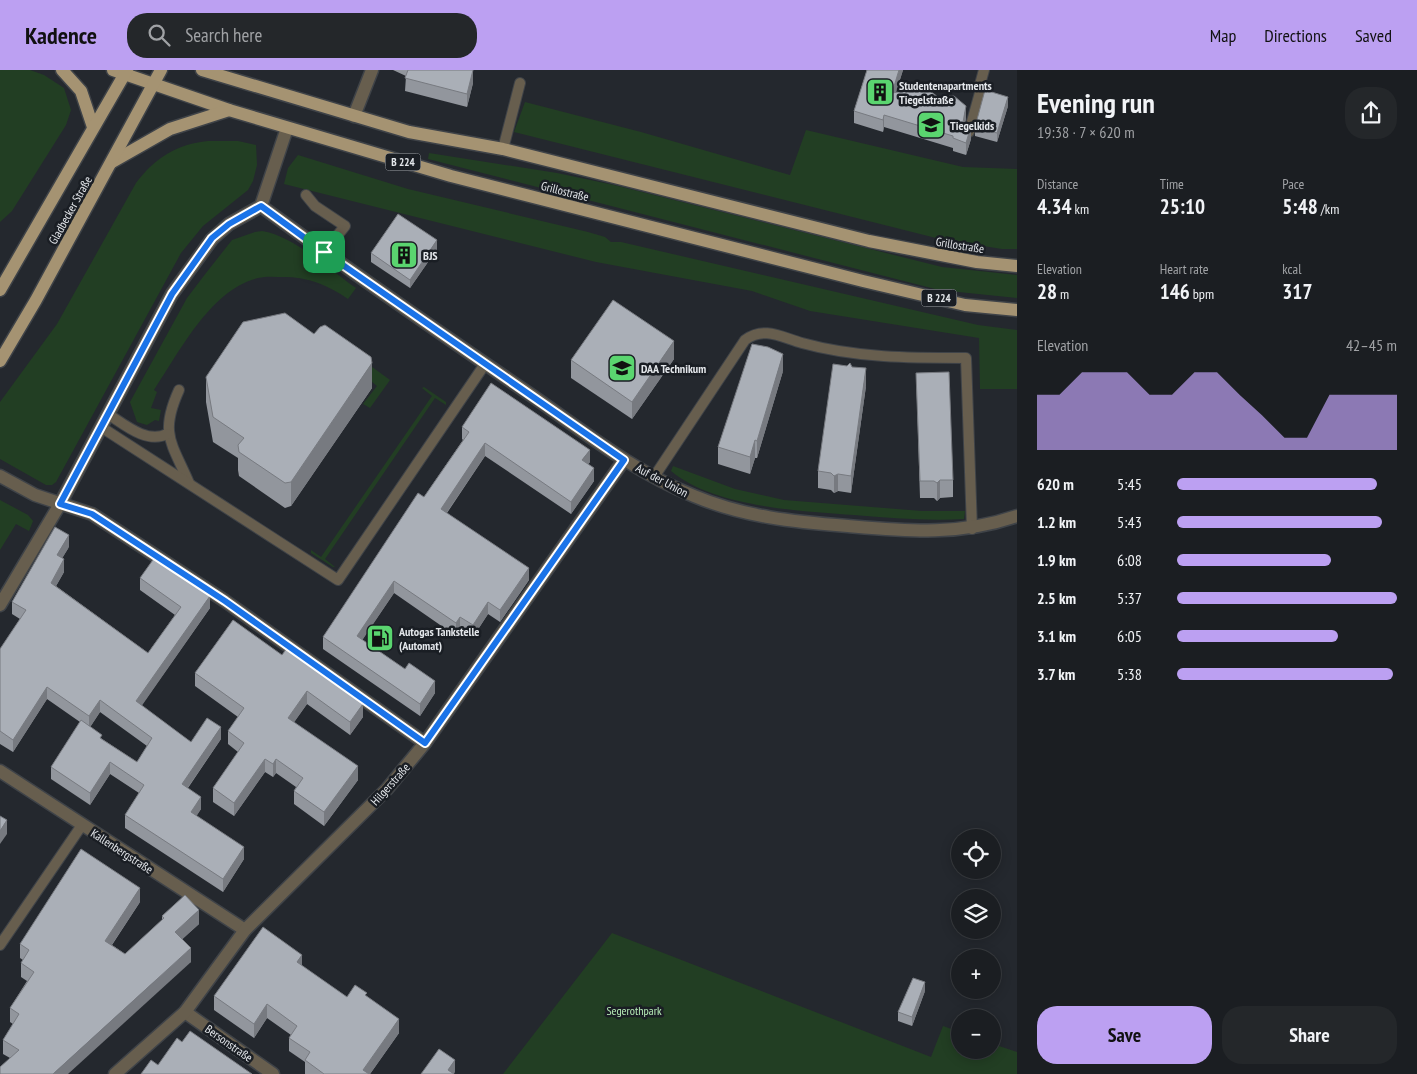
<!DOCTYPE html>
<meta charset="utf-8">
<style>
body{margin:0;font-family:"PT Sans Narrow",sans-serif;background:#24272a;color:#f1f3f6;height:100vh;display:flex;flex-direction:column;font-size:19px;white-space:nowrap}
*{box-sizing:border-box;margin:0}
p{font-size:16px;color:#a0a2a5}
.icon{flex:none;width:28px;height:28px;fill:none;stroke:currentColor;stroke-width:2;stroke-linecap:round;stroke-linejoin:round}
.map{position:relative;flex:1;overflow:hidden}
.panel{display:flex;flex-direction:column;background:#1b1e22;width:400px}
.panel>*{flex:none}
.controls{position:absolute;left:951px;top:759px;display:grid;gap:10px}
.controls a{display:grid;place-items:center;width:50px;height:50px;border-radius:50%;background:#1b1e22;box-shadow:0 2px 12px #0003,0 0 0 1px #393c40;font-size:25px}
.pin{position:absolute;display:grid;place-items:center;width:42px;height:42px;color:#fff;margin:-21px;border-radius:10px;box-shadow:0 2px 8px #0006}
.round{display:grid;place-items:center;flex:none;width:52px;height:52px;border-radius:20px;background:#24272a}
.headline{display:flex;align-items:center;justify-content:space-between;height:85px;padding:0 20px}
h1{font-size:28px;font-weight:600;line-height:38px}
.figures{display:grid;grid-template-columns:repeat(3,1fr);gap:8px;height:85px;padding:5px 20px}
.figures div{display:grid;align-content:center}
.figures b{font-size:21px;font-weight:600}
.figures small{font-size:14px;font-weight:400}
.figures p{font-size:14px}
.chart{height:140px;padding:10px 20px}
.chart p{display:flex;justify-content:space-between}
.chart svg{width:100%;height:90px;margin-top:5px;fill:#bca0f2;opacity:.7}
.primary-button{display:flex;gap:10px;margin-top:auto;padding:10px 20px}
.primary-button a{flex:1;height:58px;border-radius:20px;background:#bca0f2;color:#111;font-size:20px;font-weight:600;line-height:58px;text-align:center}
.primary-button a+a{background:#24272a;color:#f1f3f6}
ul{padding:0 20px;list-style:none;font-size:16px}
li{display:grid;grid-template-columns:80px 60px 1fr;align-items:center;height:38px}
li i{height:12px;border-radius:6px;background:#bca0f2}
header{display:flex;align-items:center;gap:30px;box-sizing:border-box;height:70px;padding:0 25px;background:#bca0f2;color:#111}
header strong{font-size:24px}
nav{display:flex;gap:28px;margin-inline-start:auto;font-size:18px}
.search{width:350px;height:45px;background:#24272a;display:flex;align-items:center;gap:12px;box-sizing:border-box;padding:0 18px;border-radius:20px;color:#a0a2a5;font-size:19px}
main{display:flex;flex:1;min-height:0}
.map>svg:first-child{display:block}
</style>
<header>
<strong>Kadence</strong>
<div class="search"><svg class="icon" aria-label="search" viewBox="0 0 24 24"><circle cx="10" cy="10" r="6"/><path d="M15 15l6 6"/></svg>Search here</div>
<nav><a>Map</a><a>Directions</a><a>Saved</a></nav>
</header>
<main>
<div class="map">
<svg width="1017" height="1004" viewBox="0 0 1017 1004">
<rect width="100%" height="100%" fill="#24282e"/>
<g fill="#223e23">
<path d="M0 0H30L44 5 64 18 71 40 66 55 12 141 0 152Z"/>
<path d="M525 32 641 62 790 105 806 60 963 97 1017 99V179H1002L940 169 514 62Z"/>
<path d="M208 71H238L256 75 257 95 253 111 248 120 203 156 181 183 56 412 52 415H46L0 389V332L57 254 136 113C155 88 177 74 208 71Z"/>
<path d="M429 83 557 103 614 115 942 197 1017 205V228L939 220 428 89Z"/>
<path d="M298 85 408 119 588 162 605 167 611 172H621L978 255 1017 260V319H980L979 268 810 241 752 221 596 192 284 114 288 98Z"/>
<path d="M262 161C294 166 330 200 356 218L348 229C328 215 308 207 284 207 276 207 266 206 258 208 210 220 179 283 154 320L157 322 151 338 161 340 159 351 155 350 147 355 137 352 130 332 187 228 206 203 232 170 255 162Z"/>
<path d="M368 294 390 310 370 338 363 334 377 316 365 306Z"/>
<path d="M424 317 446 332V335L435 328 325 489 335 497H333L311 483V480L321 487 432 326 422 318Z"/>
<path d="M673 396 735 419 784 430 922 441H965L964 449C927 451 891 448 854 445 799 441 714 437 671 401Z"/>
<path d="M0 430 28 445 33 451 29 461 16 454 0 480Z"/>
<path d="M612 863 931 987 943 956 960 962V980H992L993 974 1017 982V1004H503Z"/>
</g>
<g fill="none" stroke-linecap="round" stroke-linejoin="round">
<g stroke="#3f4348" stroke-width="12">
<g id="service">
<path d="M969 62 981 19 979 18 984 0"/>
<path d="M503 79 520 13"/>
<path d="M306 125 315 136 345 156 324 182"/>
<path d="M179 320C159 364 172 373 189 413"/>
<path d="M108 344C125 355 147 374 167 364"/>
<path d="M101 357 338 510 485 294"/>
<path d="M654 407 745 270C764 256 781 267 802 273 856 288 911 288 966 288L972 459"/>
<path d="M0 875 82 755"/>
</g>
</g>
<g stroke="#3f4348" stroke-width="15">
<g id="minor">
<path d="M354 46 372 0"/>
<path d="M261 136C350 201 440 263 531 325 583 361 634 402 694 426 744 447 795 452 848 456 908 461 959 466 1017 446"/>
<path d="M0 406 35 425 92 444 225 531 425 673"/>
<path d="M0 535 60 434 172 224 212 169 229 154 261 136 287 58"/>
<path d="M0 701 245 860"/>
<path d="M185 942 273 1004"/>
<path d="M115 1004 185 942 245 860 387 719 425 673 624 390"/>
</g>
</g>
<g stroke="#3f4348" stroke-width="15">
<g id="primary">
<path d="M62 0 81 21 93 57"/>
<path d="M113 0 229 40 451 106 863 211 965 235 1017 240"/>
<path d="M202 0 409 62 503 79 869 171 977 192 1017 196"/>
<path d="M112 92 170 59 229 40"/>
<path d="M0 220 127 0"/>
<path d="M0 291 36 230 161 0"/>
</g>
</g>
<use href="#service" stroke="#675e4e" stroke-width="10"/>
<use href="#minor" stroke="#675e4e" stroke-width="12"/>
<use href="#primary" stroke="#a59372" stroke-width="12"/>
</g>
<g fill="#92969d" fill-rule="evenodd">
<path d="M393 0H473V13L467 37 405 21 406 6Z"/>
<path d="M867 0H903L896 22 938 27 966 48 965 54 971 69 966 85 953 81V78L884 57 883 62 854 53V41Z"/>
<path d="M1008 36 997 72 975 66V57Z"/>
<path d="M437 179 410 218 371 192V183Z"/>
<path d="M674 289 632 349 571 308V290Z"/>
<path d="M783 301 757 388H755L750 404 718 394V377Z"/>
<path d="M916 303 953 410V427L940 428 937 431 934 428H920Z"/>
<path d="M206 307 372 318 291 436 285 438 239 406 238 400V388L213 372 206 332Z"/>
<path d="M866 316 851 423 838 421 834 423 831 420 818 418V401Z"/>
<path d="M462 357 590 392 588 394 594 411 571 444 485 386 447 443 529 510 500 552 488 544 473 567 460 559 456 566 394 523 362 570 435 623 420 646 323 579V567L424 427 463 370 462 369Z"/>
<path d="M69 477 62 488 64 502 56 516 148 583 175 545 140 520V508L210 538 141 636 191 672 221 669 188 718 201 739 196 746 244 789 223 822 125 758V745L139 723 110 704 90 735 51 709V697L80 652 47 629 13 682 0 674V579L20 549 12 544V532ZM100 642 147 676 137 692 102 669 90 657Z"/>
<path d="M233 550 363 647 350 665 307 634 294 652 358 710 324 756 294 734V721L296 717 276 703 273 707 265 702 234 746 213 732V718L238 682 228 674V661L238 647 195 616V603Z"/>
<path d="M140 832 112 875 125 884 162 850V846L199 854 182 869 191 892 10 988 3 984V970L13 954 10 952V938L27 911 21 907V893L23 890 20 888V874Z"/>
<path d="M302 896 347 927H367L399 963 370 1004H305V992L289 981V968L291 965 267 948 254 968 214 940V926Z"/>
<path d="M925 921 912 956 898 951V942Z"/>
</g>
<g fill="#777a80">
<path d="M473 0V13L467 37V24Z"/>
<path d="M899 0H903L892 35V23Z"/>
<path d="M1008 27V36L997 72V63Z"/>
<path d="M966 36V48L963 64V52Z"/>
<path d="M884 45V57L883 62V50Z"/>
<path d="M971 56V69L966 85V73Z"/>
<path d="M437 170V179L410 218V210Z"/>
<path d="M674 271V289L632 349V332Z"/>
<path d="M783 284V301L757 388V371Z"/>
<path d="M372 293V318L291 436V412Z"/>
<path d="M866 298V316L851 423V406Z"/>
<path d="M755 370V388L750 404V387Z"/>
<path d="M485 373V386L441 451V439Z"/>
<path d="M590 380V392L582 402V390Z"/>
<path d="M594 398V411L571 444V432Z"/>
<path d="M838 404V421L834 423V406Z"/>
<path d="M940 410V428L937 431V413Z"/>
<path d="M69 465V477L57 497V485Z"/>
<path d="M64 489V502L51 525V513Z"/>
<path d="M529 498V510L500 552V540Z"/>
<path d="M394 511V523L357 578V566Z"/>
<path d="M210 526V538L136 644V631Z"/>
<path d="M488 532V544L473 567V555Z"/>
<path d="M460 547V559L456 566V553Z"/>
<path d="M435 611V623L420 646V634Z"/>
<path d="M47 617V629L13 682V670Z"/>
<path d="M307 621V634L288 661V648Z"/>
<path d="M100 630V642L89 659V646Z"/>
<path d="M363 634V647L350 665V652Z"/>
<path d="M221 657V669L182 726V714Z"/>
<path d="M265 689V702L234 746V733Z"/>
<path d="M276 689V703L273 707V694Z"/>
<path d="M110 692V704L90 735V723Z"/>
<path d="M358 696V710L324 756V742Z"/>
<path d="M201 727V739L191 755V742Z"/>
<path d="M7 750V764L0 774V761Z"/>
<path d="M244 777V789L223 822V809Z"/>
<path d="M140 818V832L105 885V871Z"/>
<path d="M199 840V854L175 876V862Z"/>
<path d="M191 878V892L68 1004H53Z"/>
<path d="M302 885V898L297 892Z"/>
<path d="M925 912V921L912 956V947Z"/>
<path d="M267 934V948L254 968V954Z"/>
<path d="M399 949V963L370 1004H363V1000Z"/>
<path d="M455 990V1002L454 1004 448 1000Z"/>
</g>
<g fill="#aaafb7" stroke="#777a80">
<path d="M408 0H473L467 24 405 8Z"/>
<path d="M867 0H899L892 23 926 18 938 27 954 26 966 36 963 52 967 56H971L966 73 953 68V66L884 45 883 50 854 41Z"/>
<path d="M985 20 1008 27 997 63 975 57Z"/>
<path d="M398 144 437 170 410 210 371 183Z"/>
<path d="M613 230 674 271 632 332 571 290Z"/>
<path d="M285 243 314 264 320 257 325 255 371 287 372 293 291 412 285 413 239 382 238 375 244 368 213 347 206 307 243 252Z"/>
<path d="M752 274 768 277 783 284 757 371 755 370 750 387 718 377Z"/>
<path d="M850 293 852 297 866 298 851 406 838 404 834 406 831 403 818 401 833 294 847 296Z"/>
<path d="M949 302 953 410H940L937 413 934 411H920L916 303Z"/>
<path d="M491 313 590 380 582 390 594 398 571 432 485 373 441 439 529 498 500 540 488 532 473 555 460 547 456 553 394 511 357 566 405 599 409 593 435 611 420 634 323 567 418 423 424 427 469 362 462 357Z"/>
<path d="M55 457 69 465 57 485 64 489 51 513 148 583 181 537 140 508 155 487 210 526 136 631 191 672 207 648 221 657 182 714 201 727 191 742 244 777 223 809 125 745 144 715 110 692 90 723 51 697 81 650 102 665 100 668 137 692 152 668 100 630 89 646 47 617 13 670 0 661V579L26 540 12 532Z"/>
<path d="M233 550 282 585 287 578 363 634 350 652 307 621 288 648 358 696 324 742 294 721 303 708 276 689 273 694 265 689 234 733 213 718 244 673 228 661 244 638 195 603Z"/>
<path d="M0 746 7 750 0 761Z"/>
<path d="M81 779 140 818 105 871 125 884 164 848 162 846 185 825 199 840 175 862 191 878 53 1004H0V997L19 980 3 970 19 944 10 938 34 902 21 893 29 880 20 874Z"/>
<path d="M263 857 302 885 297 892 347 927 355 915 367 923 365 925 399 949 363 1000 369 1004H324L305 990 310 982 289 968 297 956 267 934 254 954 214 926Z"/>
<path d="M913 908 925 912 912 947 898 942Z"/>
<path d="M190 961 252 1004H141L151 990 158 995 177 968 182 972Z"/>
<path d="M439 979 455 990 448 1000 454 1004H421Z"/>
</g>
<g fill="none" stroke-linecap="round" stroke-linejoin="round">
<g stroke="#fff" stroke-width="10">
<path id="route" d="M261 136 324 182 624 390 425 673 225 531 92 444 60 434 172 224 212 168 229 154Z"/>
</g>
<use href="#route" stroke="#1a73e8" stroke-width="6"/>
</g>
<defs>
<g id="building-square" transform="scale(1.4375)"><rect x="-9" y="-9" width="18" height="18" rx="4" fill="#5ad56f" stroke="#1a1e24"/><path d="M-4-6H4V6H1V3H-1V6H-4ZM-2.5-4.3h1.7v1.8h-1.7ZM.8-4.3h1.7v1.8H.8ZM-2.5-1h1.7V.8h-1.7ZM.8-1h1.7V.8H.8Z" fill="#111"/></g>
<g id="school-square" transform="scale(1.4375)"><rect x="-9" y="-9" width="18" height="18" rx="4" fill="#5ad56f" stroke="#1a1e24"/><path d="M0-5L7-2L0 1L-7-2ZM-4 1L0 2.5L4 1V4Q0 6-4 4Z" fill="#111"/></g>
<g id="university-square" transform="scale(1.4375)"><rect x="-9" y="-9" width="18" height="18" rx="4" fill="#5ad56f" stroke="#1a1e24"/><path d="M0-5L7-2L0 1L-7-2ZM-4 1L0 2.5L4 1V4Q0 6-4 4Z" fill="#111"/></g>
<g id="fuel-square" transform="scale(1.4375)"><rect x="-9" y="-9" width="18" height="18" rx="4" fill="#5ad56f" stroke="#1a1e24"/><path d="M-5.5-6h7V0h2V4h1.3V-2.5L3-4.5l.8-.8L6-3V5H2.5V1h-1V6h-7ZM-4.2-4.7v3.2H.2V-4.7Z" fill="#111"/></g>
</defs>
<g fill-rule="evenodd">
<use href="#building-square" x="880" y="22"/>
<use href="#school-square" x="931" y="55"/>
<use href="#building-square" x="404" y="185"/>
<use href="#university-square" x="622" y="298"/>
<use href="#fuel-square" x="380" y="568"/>
</g>
<g text-anchor="middle" dominant-baseline="central" stroke-width="5" stroke-linejoin="round" paint-order="stroke">
<g fill="#1a1e24" stroke="#a7abaf" stroke-width="1">
<rect x="385.5" y="83.5" width="35" height="17" rx="4"/>
<rect x="921.5" y="219.5" width="35" height="17" rx="4"/>
</g>
<g font-size="11" font-weight="bold" fill="#e4e7eb">
<text x="403" y="92">B 224</text>
<text x="939" y="228">B 224</text>
</g>
<g font-size="12" font-weight="bold" fill="#e4e7eb" stroke="#1a1e24" text-anchor="start">
<text x="899" y="15">Studentenapartments<tspan x="899" dy="14">Tiegelstraße</tspan></text>
<text x="950" y="55">Tiegelkids</text>
<text x="423" y="185">BJS</text>
<text x="641" y="298">DAA Technikum</text>
<text x="399" y="561">Autogas Tankstelle<tspan x="399" dy="14">(Automat)</tspan></text>
</g>
<g font-size="12" fill="#e4e7eb" stroke="#1a1e24">
<text transform="translate(565 121) rotate(14)">Grillostraße</text>
<text transform="translate(70 140) rotate(-61)">Gladbecker Straße</text>
<text transform="translate(960 175) rotate(9)">Grillostraße</text>
<text transform="translate(662 410) rotate(28)">Auf der Union</text>
<text transform="translate(390 714) rotate(-48)">Hilgerstraße</text>
<text transform="translate(122 781) rotate(33)">Kallenbergstraße</text>
<text transform="translate(229 973) rotate(35)">Bersonstraße</text>
</g>
<g font-size="12" fill="#b7ecb7" stroke="#1a1e24">
<text x="634" y="940">Segerothpark</text>
</g>
</g>
</svg>
<div class="controls">
<a><svg class="icon" aria-label="locate" viewBox="0 0 24 24"><circle cx="12" cy="12" r="6"/><path d="M12 2v4M12 18v4M2 12h4M18 12h4"/></svg></a>
<a><svg class="icon" aria-label="layers" viewBox="0 0 24 24"><path d="M12 4l9 5-9 5-9-5zM3 14l9 5 9-5"/></svg></a>
<a>+</a>
<a>−</a>
</div>
<div class="pin" style="left:324px;top:182px;background:#1e9e55"><svg class="icon" aria-label="arrive" viewBox="0 0 24 24"><path d="M6 21V4h12l-3 4 3 4H6"/></svg></div>
</div>
<section class="panel">
<div class="headline"><div><h1>Evening run</h1><p>19:38 · 7 × 620 m</p></div><a class="round"><svg class="icon" aria-label="share" viewBox="0 0 24 24"><path d="M12 15V3M7 8l5-5 5 5M5 13v7h14v-7"/></svg></a></div>
<div class="figures">
<div><p>Distance</p><b>4.34<small> km</small></b></div>
<div><p>Time</p><b>25:10</b></div>
<div><p>Pace</p><b>5:48<small> /km</small></b></div>
</div>
<div class="figures">
<div><p>Elevation</p><b>28<small> m</small></b></div>
<div><p>Heart rate</p><b>146<small> bpm</small></b></div>
<div><p>kcal</p><b>317</b></div>
</div>
<div class="chart"><p><span>Elevation</span>42–45 m</p>
<svg viewBox="0 0 160 44" preserveAspectRatio="none"><path d="M0 44V17L10 17L20 6L30 6L40 6L50 17L60 17L70 6L80 6L90 17L100 27L110 38L120 38L130 17L140 17L150 17L160 17V44z"/></svg>
</div>
<ul>
<li><b>620 m</b>5:45<i style="width:91%"></i></li>
<li><b>1.2 km</b>5:43<i style="width:93%"></i></li>
<li><b>1.9 km</b>6:08<i style="width:70%"></i></li>
<li><b>2.5 km</b>5:37<i style="width:100%"></i></li>
<li><b>3.1 km</b>6:05<i style="width:73%"></i></li>
<li><b>3.7 km</b>5:38<i style="width:98%"></i></li>
</ul>
<div class="primary-button"><a>Save</a><a>Share</a></div>
</section>
</main>
